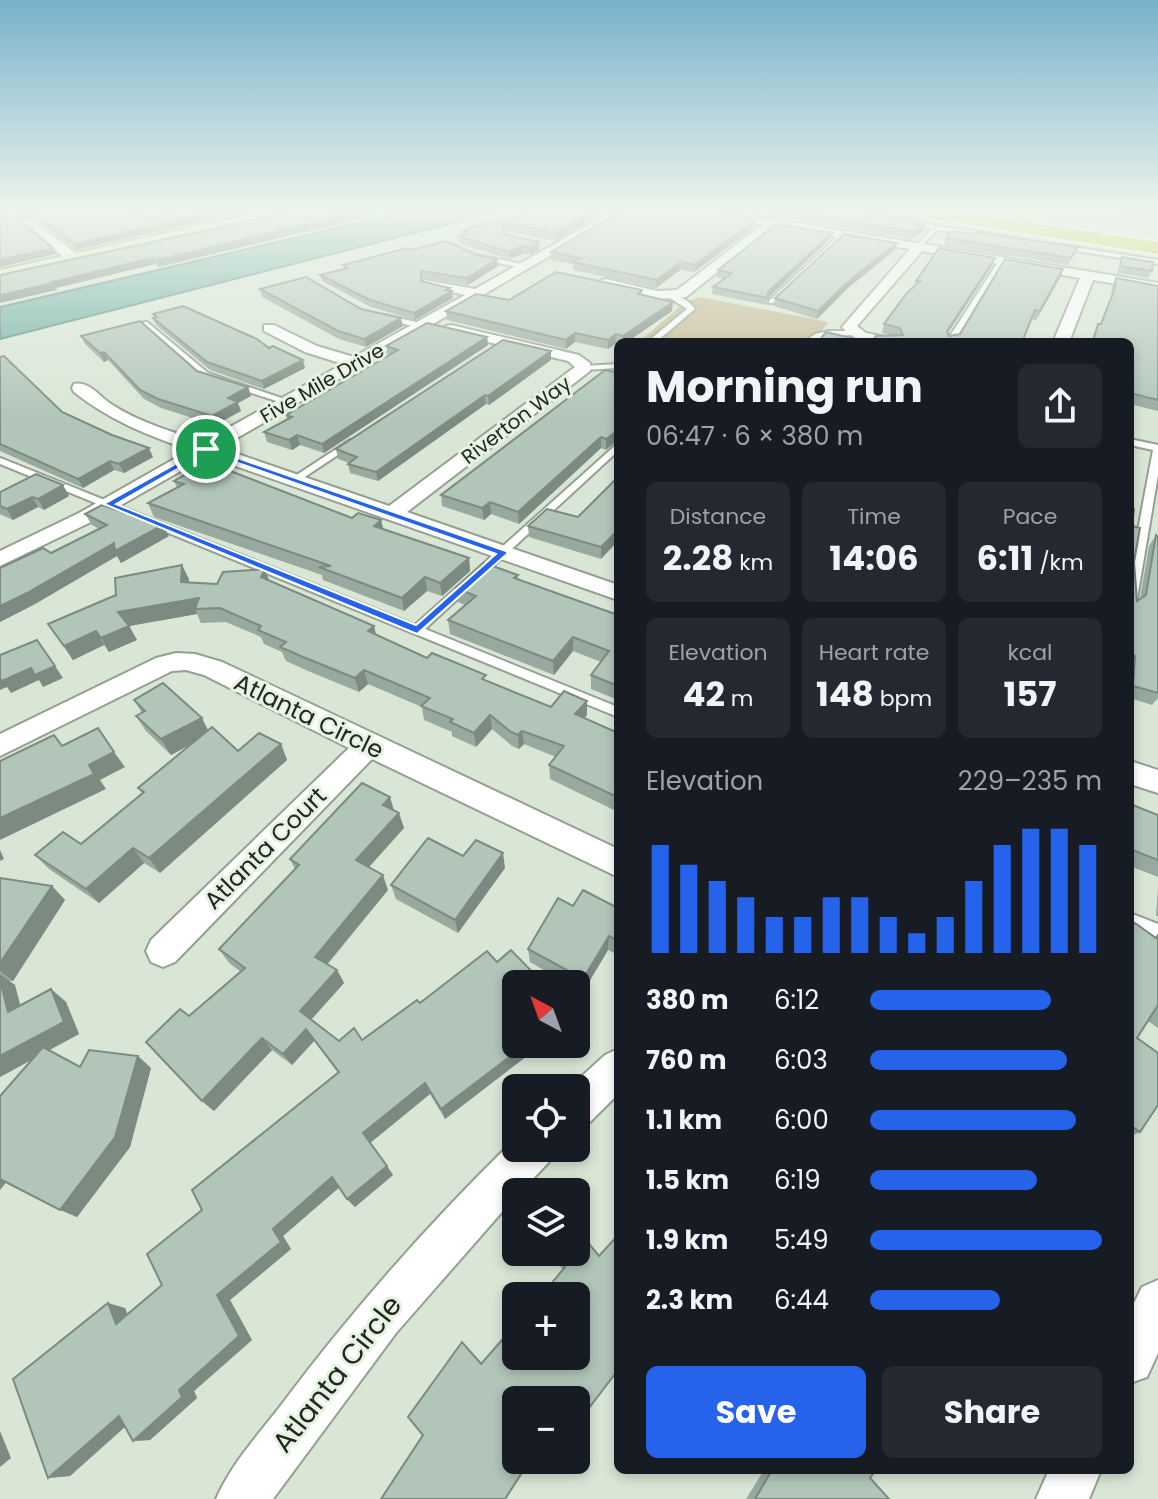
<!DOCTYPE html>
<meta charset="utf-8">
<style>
body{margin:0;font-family:Poppins,sans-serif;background:#242831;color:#f1f3f6;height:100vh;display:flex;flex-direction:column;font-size:30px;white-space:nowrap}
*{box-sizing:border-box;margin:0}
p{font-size:26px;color:#9ea1a6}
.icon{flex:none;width:44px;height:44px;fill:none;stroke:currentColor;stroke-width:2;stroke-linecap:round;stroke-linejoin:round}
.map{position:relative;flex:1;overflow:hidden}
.drawer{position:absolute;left:614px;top:338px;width:520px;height:1136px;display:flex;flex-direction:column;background:#171b24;border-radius:12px;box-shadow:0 4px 12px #0003}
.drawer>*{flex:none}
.needle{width:52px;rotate:319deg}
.controls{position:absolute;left:502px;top:970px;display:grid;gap:16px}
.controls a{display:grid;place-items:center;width:88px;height:88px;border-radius:12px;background:#171b24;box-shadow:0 4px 12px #0003;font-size:40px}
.pin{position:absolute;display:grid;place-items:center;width:68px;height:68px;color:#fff;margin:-34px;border:4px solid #fff;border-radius:50%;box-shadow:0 2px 8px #0007}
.round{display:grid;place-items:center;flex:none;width:84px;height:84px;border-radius:12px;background:#242831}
.headline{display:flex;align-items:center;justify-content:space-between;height:136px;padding:0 32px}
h1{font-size:44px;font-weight:700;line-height:60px}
.stats{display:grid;grid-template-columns:repeat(3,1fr);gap:12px;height:136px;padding:8px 32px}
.stats div{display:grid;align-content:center;border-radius:12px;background:#242831;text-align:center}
.stats b{font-size:34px;font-weight:700}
.stats small{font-size:22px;font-weight:400}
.stats p{font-size:22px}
.chart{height:224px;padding:16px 32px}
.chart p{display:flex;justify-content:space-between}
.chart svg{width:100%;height:144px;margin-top:8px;stroke:#2563eb;stroke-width:6}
.action{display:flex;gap:16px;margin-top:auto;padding:16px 32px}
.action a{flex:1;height:92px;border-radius:12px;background:#2563eb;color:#fff;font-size:32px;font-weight:700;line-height:92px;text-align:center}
.action a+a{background:#242831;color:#f1f3f6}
ul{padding:0 32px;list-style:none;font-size:26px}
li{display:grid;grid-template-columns:128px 96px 1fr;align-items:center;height:60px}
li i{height:20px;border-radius:10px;background:#2563eb}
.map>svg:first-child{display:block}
</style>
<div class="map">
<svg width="1158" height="1499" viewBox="0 0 1158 1499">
<rect width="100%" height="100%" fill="#d9e6d5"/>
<path fill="#c3b78f" d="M701 297 828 322 814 342H639L685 302Z"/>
<path fill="#6dafa3" stroke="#56867c" stroke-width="2" d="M409 211H500L0 339V307Z"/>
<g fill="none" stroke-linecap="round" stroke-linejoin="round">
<g stroke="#94a090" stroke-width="4">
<g id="lane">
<path d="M905 221 992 234 995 236 992 238 937 230 919 249 916 247 931 229 903 224Z"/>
<path d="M840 234 845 235 773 303H769V301Z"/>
<path d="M1060 245 1158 260V264L1058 248Z"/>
<path d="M479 255 526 265 529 267 526 269 477 258Z"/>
<path d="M1000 259 1003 261 954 342H946Z"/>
<path d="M667 294C676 293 690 301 695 309L656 342H647L687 309 667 296Z"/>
<path d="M385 315 425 324 426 326 422 328 382 319V315Z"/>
<path d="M147 322 208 373 293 402 286 404 202 377 144 326V322Z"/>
<path d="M829 331H853L857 333 853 335 829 336 813 342H804L815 334Z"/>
<path d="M618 364V368L584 370 580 368 584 366Z"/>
<path d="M1130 439 1158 445V475L1136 605 1130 609V573L1153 450 1130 445Z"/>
<path d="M350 440 355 443 353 445 297 482 289 480Z"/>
<path d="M618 443V451L425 629 618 707V717L0 464V458L3 459 415 625Z"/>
<path d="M1130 913 1158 924V940L1130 928Z"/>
</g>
</g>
<g stroke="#94a090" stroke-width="4">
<g id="street">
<path d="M613 211H627L220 448 389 506 575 367 568 361 446 332V326L451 325 579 355 590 363V371L407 512 618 585V600L207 456 93 521 0 566V551L79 513 190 450C147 435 109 420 74 392L72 388 74 384C89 381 99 396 111 404 138 422 173 432 203 442L343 364 305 352 264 331V325H274L317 346 354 357 465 295 424 286V280L475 289Z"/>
<path d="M696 211H724L1158 283V291L1093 280 1069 342H1053L1080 278 922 251 857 326 866 333 895 339 898 342C875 342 858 345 842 327L910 249 774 227 686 297 657 299 601 286V280L606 279 657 291 677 290 762 225Z"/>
<path d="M25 220H33L78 255V261H68L25 224Z"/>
<path d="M176 653 195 654 222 662 618 849V877L372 759 175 962 163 967 151 962 146 951 151 940 349 748 204 675 186 670 172 671 0 756V734L156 658Z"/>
<path d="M1130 761 1158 770V793L1130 784Z"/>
<path d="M618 1049V1094L590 1122 576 1128V1088H569L605 1055Z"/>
<path d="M516 1138V1148H555L549 1162 520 1192H516V1196L396 1333 273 1499H216C231 1464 259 1434 282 1404 353 1309 431 1221 516 1138Z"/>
<path d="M1158 1280V1353L1147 1377 1130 1383V1311L1142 1287Z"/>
<path d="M1049 1470H1101L1089 1499H1036Z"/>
</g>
</g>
<g stroke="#94a090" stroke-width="4">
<path id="secondary" d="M264 211H294L287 216 0 280V270Z"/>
</g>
<g stroke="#fff" stroke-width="4">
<path id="highway" d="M906 211H953L1158 242V254L915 216Z"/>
</g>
<use href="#lane" fill="#fff" fill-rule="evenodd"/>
<use href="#street" fill="#fff" fill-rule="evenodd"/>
<use href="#secondary" fill="#edf2c2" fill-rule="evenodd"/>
<use href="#highway" fill="#c3d434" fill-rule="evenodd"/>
</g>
<g fill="#98a99f">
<path d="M0 211H128L151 217 76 250 35 218H23V223L56 254 0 267Z"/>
<path d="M325 211 159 267 155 264 56 288 57 290 0 275Z"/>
<path d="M534 211H606L556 241 503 230 504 234 539 242V250L530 255 523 254 509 259 460 244 459 236 463 235V231Z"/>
<path d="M744 211H859L918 221V225L924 226 922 233 912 239Z"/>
<path d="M1092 211H1158V214L1152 220Z"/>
<path d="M756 219 755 227 694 272 680 270 656 288 573 270V264L551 260V252Z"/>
<path d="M946 238 1078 247 1068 265 944 245Z"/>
<path d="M830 239 768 298 767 305 712 294 713 287 725 279 717 277 718 270Z"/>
<path d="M412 250 477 255 497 259 498 266 468 285 422 278V281L452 291 453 298 415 320 371 307 322 281 320 275 344 269 343 265Z"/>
<path d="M895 250 849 287 817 319 774 306 775 298Z"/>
<path d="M1122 257 1152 271 1148 278 1117 273Z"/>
<path d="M992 266 948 333 949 336 960 334 1063 269 1036 320 1031 319 1022 342 890 335 882 333 884 324 915 286 916 281Z"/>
<path d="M1116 278 1158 286V411L1130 404V342H1091L1094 333 1098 324H1100L1111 297 1112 286Z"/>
<path d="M260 289 361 309 403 326 366 347 339 339 262 297Z"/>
<path d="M642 290V295L672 311 627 342H618V344H615L608 349 575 342 566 349 447 320 446 311 509 300Z"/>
<path d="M153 314 269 348 305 368 264 389 210 370 156 325 153 318 154 317Z"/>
<path d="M81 336 248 387 251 396 238 403 241 411 215 425 161 408 144 399 108 360 104 362 85 344Z"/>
<path d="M487 337 488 345 324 453 300 445 292 450 267 442 264 432 287 420 286 415 390 355H388L386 346Z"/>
<path d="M0 357 62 412 153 457 124 473 114 470 83 488 0 451Z"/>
<path d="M551 360 489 405 486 404 378 481 350 473 348 464 349 463 338 459 336 449Z"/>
<path d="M618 373 606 450 601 448 519 524 491 514 484 520 442 506 441 495Z"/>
<path d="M618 477 601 559 529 537 528 526 578 517Z"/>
<path d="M174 481 352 518 381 520 383 529 469 558 470 571 442 596 427 591 404 611 323 580 322 575 154 517 148 503 177 488Z"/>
<path d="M0 492 69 496 44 510 38 507 13 520 0 514Z"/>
<path d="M1130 508 1137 601 1140 599 1149 546 1156 535 1158 537V698L1152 705 1130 698Z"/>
<path d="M85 514 169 536 121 563 117 556 35 604 0 622V568L51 553 99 529 92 525Z"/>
<path d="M518 575V579L618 615V700L591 689V675L601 662 573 651 554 675 450 634 448 620 465 605 458 602 456 588Z"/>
<path d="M189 579V582L217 584 269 581 374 626 376 635 427 658 551 707 587 701V715L584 718 618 733V802L614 810 550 779 549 765 556 757 524 744 519 749 512 746 492 729 476 747 452 736V732L424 720 422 707 368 684 359 692 308 671 286 661 282 652 264 644 261 637 226 622 201 623 197 614 129 626 137 640 109 652 104 645 73 660 48 624 116 595Z"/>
<path d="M134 700 208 730 238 751 281 744 287 760 160 873 144 863 99 903 49 869 35 855 81 844 142 793 138 788 193 743 171 755 146 731 136 716 142 713Z"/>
<path d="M390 797 394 810 404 828 368 867 388 890 327 965 337 970 344 983 311 1020 339 1041 362 1040 420 1003 526 1047 527 1056 445 1119 430 1094 370 1143 393 1175 355 1207 347 1199 339 1187 283 1236 291 1249 230 1300 252 1340 194 1391 197 1398 150 1440 133 1441 125 1427 70 1476 48 1478 125 1308 127 1314 162 1285 202 1210 338 1073 314 1041 292 1065 272 1050 214 1111 202 1101 189 1016 241 972 229 963 219 949 295 869 290 859Z"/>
<path d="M1130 804 1158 815V877L1130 866Z"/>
<path d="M463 856 505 868 458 933 396 899 391 885Z"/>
<path d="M0 878 52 886 65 900 13 981H9L15 985 20 1006 51 989 66 1002 79 1034 49 1050 80 1067 151 1068 130 1147 77 1217 6 1182 0 1190V1096L31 1060 0 1077Z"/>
<path d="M1158 888V916H1156Z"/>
<path d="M573 906 618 908V955L608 950 583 992 576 988V984H568L530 962 528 949Z"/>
<path d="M1135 923 1155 937 1158 935V1028L1148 1021 1137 1038 1140 1132 1130 1137V927Z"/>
<path d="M618 1235V1322L548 1400H516V1446L511 1453 523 1472 423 1435 466 1346 482 1363 563 1270 549 1252H576L599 1256Z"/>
<path d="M764 1470H876L870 1478 889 1499H746Z"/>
</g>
<g fill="#7c8a82">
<path d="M220 211H249L76 250 74 244Z"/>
<path d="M366 211H392L159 267 157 260Z"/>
<path d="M594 211H606L556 241 555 233Z"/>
<path d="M756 219 755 227 694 272 695 265Z"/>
<path d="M924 226 922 233 912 239 914 232Z"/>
<path d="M832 233 830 239 767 299 768 292Z"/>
<path d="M539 242V250L530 255 529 248Z"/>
<path d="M897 243 895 250 849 287 817 319 818 311 850 280Z"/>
<path d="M522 246 523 254 509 259V252Z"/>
<path d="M53 248 56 254 0 267V260Z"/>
<path d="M152 258 155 264 56 288 57 290 0 303V295Z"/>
<path d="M995 258 992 266 943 340 947 331Z"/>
<path d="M497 259 498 266 468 285 467 278Z"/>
<path d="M681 262 680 270 656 288 657 280Z"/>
<path d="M1063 269 1060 278 1036 320 1040 311Z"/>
<path d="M450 288 453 298 415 320 414 313Z"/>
<path d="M673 302 672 311 627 342H623V336Z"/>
<path d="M401 318 403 326 366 347 364 339Z"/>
<path d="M575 333V342L566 349V340Z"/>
<path d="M616 334 615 344 608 349V340Z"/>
<path d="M487 337 488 345 324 453 322 444Z"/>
<path d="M551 351V360L489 405 488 396Z"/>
<path d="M104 352 108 360 104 362 100 353Z"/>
<path d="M303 360 305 368 264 389 262 381Z"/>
<path d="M248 387 251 396 238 403 241 411 215 425 212 416 228 398Z"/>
<path d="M485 395 486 404 378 481 376 472Z"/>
<path d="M618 430V440L606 450V439Z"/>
<path d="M297 435 300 445 292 450 289 440Z"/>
<path d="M601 437V448L519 524 518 512Z"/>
<path d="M149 448 153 457 124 473 119 464Z"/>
<path d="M110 461 114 470 83 488 78 479Z"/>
<path d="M63 485 69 496 44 510 38 499Z"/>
<path d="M32 497 38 507 13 520 7 509Z"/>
<path d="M490 502 491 514 484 520 482 508Z"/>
<path d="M381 520 384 533 374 526Z"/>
<path d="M163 525 169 536 121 563 117 556 35 604 0 622V606L114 543Z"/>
<path d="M618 530V541L601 559V547Z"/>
<path d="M469 558 470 571 442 596 440 583Z"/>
<path d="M182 565 189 579 188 596 181 582Z"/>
<path d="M265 569 270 583 261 577Z"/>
<path d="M425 577 427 591 404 611 402 598Z"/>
<path d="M199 598 195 609 197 614 129 626 137 640 109 652 101 638 118 612Z"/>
<path d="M374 626 377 640 368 631Z"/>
<path d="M96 631 104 645 73 660 64 646Z"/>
<path d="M573 637V651L554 675 553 661Z"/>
<path d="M55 666 63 678 43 687 39 680 11 693 7 687 0 690V678L31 668Z"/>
<path d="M364 670 368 684 359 692 355 678Z"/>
<path d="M587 701V715L575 728V714Z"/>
<path d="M490 715 492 729 476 747 474 733Z"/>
<path d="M202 718 210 734 171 755 161 739Z"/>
<path d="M522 731 524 744 519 749 518 735Z"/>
<path d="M281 744 287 760 160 873 149 858Z"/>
<path d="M114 752 125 767 100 780 106 789 0 840V818L89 765Z"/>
<path d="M618 790V802L614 810 615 796Z"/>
<path d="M390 797 394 812 383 805Z"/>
<path d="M399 813 404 828 362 875 356 860Z"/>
<path d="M133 848 144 863 99 903 86 889Z"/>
<path d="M0 850 4 859 0 861Z"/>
<path d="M503 853 505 868 458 933 455 920Z"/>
<path d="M383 875 388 890 322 970 315 957Z"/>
<path d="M52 886 65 900 13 981 0 971V963Z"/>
<path d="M609 936 608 950 583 992V979Z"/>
<path d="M337 970 344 983 308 1023 300 1011Z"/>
<path d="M0 974 15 985 25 1024 8 1012 0 980Z"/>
<path d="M51 989 66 1002 79 1034 0 1077V1056Z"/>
<path d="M306 1029 314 1041 292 1065 283 1054Z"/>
<path d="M262 1038 272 1050 214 1111 202 1101Z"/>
<path d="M521 1044H530L526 1047 527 1056 445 1119 441 1109Z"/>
<path d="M138 1056 151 1068 130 1147 77 1217 60 1210Z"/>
<path d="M425 1083 430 1094 370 1143 363 1133Z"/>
<path d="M387 1166 393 1175 355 1207 347 1199Z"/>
<path d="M332 1177 341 1186 283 1236 291 1249 230 1300 252 1340 194 1391 197 1398 150 1440 133 1441 179 1390 217 1295 273 1229Z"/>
<path d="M0 1178 7 1181 0 1190Z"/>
<path d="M108 1303 125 1308 133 1328 116 1324Z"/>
<path d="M119 1416H137L70 1476 48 1478Z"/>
<path d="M0 1431 11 1458 0 1467Z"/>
<path d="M516 1442V1446L511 1453 523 1472 506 1499H505L508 1454Z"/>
</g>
<g fill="#b1c5b9" stroke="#7c8a82" stroke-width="2">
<path d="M0 211H128L151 217 179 211H220L74 244 32 212H20V220L53 248 0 260V222L5 221 0 220Z"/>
<path d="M288 211H325L329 213 334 211H366L157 260 152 258 52 282 54 283 0 295V275L286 213Z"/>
<path d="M534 211H594L555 233 503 222 504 234 539 242 529 248 522 246 509 252 459 236 469 234 463 231 469 228Z"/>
<path d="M621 211H718L756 219 695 265 681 262 657 280 573 262 580 258 551 252Z"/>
<path d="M789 211H859L918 221 916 224 924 226 914 232Z"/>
<path d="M776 224 832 233 768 292V298L713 287 732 273 718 270Z"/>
<path d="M951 231 974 234 978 232 1078 247 1071 258 946 238Z"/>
<path d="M844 234 897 243 850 280 818 311 775 298Z"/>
<path d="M446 241 477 255 497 259 467 278 421 271V281L450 288 446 290 452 291 414 313 370 300 320 275 348 268 343 265 407 248 412 250Z"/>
<path d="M939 248 995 258 947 331 949 336 960 334 1005 259 1063 269 1040 311 1035 310 1022 342H871L876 336 903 335 900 328 884 324 907 293 920 281H916Z"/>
<path d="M1122 257 1153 262 1152 271 1120 266Z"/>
<path d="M556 272 642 290 638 294 673 302 623 336 616 334 608 340 575 333 566 340 446 311 476 294 509 300Z"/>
<path d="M306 277 361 309 401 318 364 339 338 331 260 289Z"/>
<path d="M1116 278 1158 286V400L1130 393V342H1093L1098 324H1101L1115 288Z"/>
<path d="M183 306 257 339 269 348 273 346 303 360 262 381 207 362 153 318 157 317 153 314Z"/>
<path d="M140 321 197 371 248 387 228 398 238 402 212 416 158 399 140 390 104 352 100 353 81 336Z"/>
<path d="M427 323 487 337 322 444 297 435 289 440 264 432 292 417 286 415 398 350 386 346Z"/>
<path d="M826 332 867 342H818Z"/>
<path d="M503 340 551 351 488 396 485 395 376 472 348 464 357 457 336 449Z"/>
<path d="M4 356 62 412 112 435 149 448 119 464 110 461 78 479 0 444V357Z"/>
<path d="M605 370 618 373V430L606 439 601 437 518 512 490 502 482 508 441 495Z"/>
<path d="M207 462 352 518 358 513 381 520 374 526 469 558 440 583 425 577 402 598 319 567 331 566 148 503 184 484 174 481Z"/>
<path d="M36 474 63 485 38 499 32 497 7 509 0 506V492Z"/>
<path d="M618 477V530L601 547 528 526 547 509 578 517Z"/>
<path d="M102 505 163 525 115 551 114 543 27 593 0 606V568L43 548 51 553 107 525 85 514Z"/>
<path d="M1130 508 1134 509 1132 526 1140 528 1134 562 1137 601 1146 595 1156 535 1158 537V693L1133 686 1135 656 1130 654Z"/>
<path d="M484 563 518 575 514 578 618 615V686L591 675 609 651 573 637 553 661 448 620 476 596 456 588Z"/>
<path d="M182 565 181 582 217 584 223 572 265 569 261 577 374 626 368 631 427 658 432 653 486 675 482 679 551 707 564 691 587 701 575 714 618 733V790L615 796 549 765 564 746 522 731 518 735 511 732 490 715 474 733 450 722 453 719 421 706 430 698 364 670 355 678 303 657 280 647 286 642 258 630 261 626 220 608 195 609 199 598 118 612 129 626 101 638 96 631 64 646 48 624 116 595 115 578Z"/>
<path d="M37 640 55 666 35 675 31 668 2 681 0 678V655Z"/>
<path d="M163 683 202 718 161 739 136 716 145 711 134 700Z"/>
<path d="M212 727 238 751 259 733 281 744 149 858 133 848 86 889 35 855 63 832 81 844 144 792 138 788Z"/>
<path d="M98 728 114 752 89 765 94 774 0 818V761L54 735 62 746Z"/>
<path d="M362 783 390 797 383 805 399 813 356 860 383 875 315 957 337 970 300 1011 339 1041 354 1028 362 1040 417 1000 420 1003 487 951 497 962 511 950 544 984H516V1044L525 1045 441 1109 425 1083 363 1133 387 1166 347 1199 332 1177 273 1229 281 1242 217 1295 239 1336 179 1390 182 1397 133 1441 119 1416 48 1478 13 1379 108 1303 116 1324 162 1285 147 1254 202 1210 192 1190 339 1072 306 1029 283 1054 262 1038 202 1101 146 1042 180 1009 189 1016 245 968 219 949 299 865 290 859Z"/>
<path d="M1130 804 1158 815V860L1130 849Z"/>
<path d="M428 838 463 856 476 840 503 853 455 920 391 885Z"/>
<path d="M0 878 52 886 0 963Z"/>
<path d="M583 890 618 908V941L609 936 583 979 528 949 558 898 573 906Z"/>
<path d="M1135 923 1156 938 1158 935V1005L1137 1038 1158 1053V1105L1140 1132 1130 1125V929Z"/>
<path d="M0 980 8 1012 51 989 64 1022 0 1056Z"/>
<path d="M43 1047 80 1067 89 1050 138 1056 115 1137 60 1210 0 1179V1096Z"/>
<path d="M576 1228 599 1256 618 1235V1320L616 1322 618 1324V1370L576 1425V1400H552L549 1395 546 1400H516V1442L508 1454 521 1474 505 1499H381L423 1435 408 1417 462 1342 481 1364 516 1324V1356H576V1296H541L565 1267 553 1252H576Z"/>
<path d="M772 1470H876L870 1478 889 1499H755Z"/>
</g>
<linearGradient id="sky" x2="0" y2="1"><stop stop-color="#77b2cc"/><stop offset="0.5" stop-color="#eef4ec"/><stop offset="1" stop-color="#eef4ec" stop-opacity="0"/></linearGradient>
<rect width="1158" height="421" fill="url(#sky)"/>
<path fill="#2563eb" stroke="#fff" stroke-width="2" fill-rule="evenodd" d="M206 447 506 551 508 553 417 634 104 504ZM207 452 496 554 416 625 116 504Z"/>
<g text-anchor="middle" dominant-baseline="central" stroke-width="6" stroke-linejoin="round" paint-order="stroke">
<g font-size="20" fill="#222720" stroke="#e6f3e2">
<text transform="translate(322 383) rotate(-30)">Five Mile Drive</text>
<text transform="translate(516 420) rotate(-37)">Riverton Way</text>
</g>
<g font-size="24" fill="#222720" stroke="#e6f3e2">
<text transform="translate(309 716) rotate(26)">Atlanta Circle</text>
<text transform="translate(265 848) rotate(-45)">Atlanta Court</text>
</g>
<g font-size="28" fill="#222720" stroke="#e6f3e2">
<text transform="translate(337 1374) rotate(-52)">Atlanta Circle</text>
</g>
</g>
</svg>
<div class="controls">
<a><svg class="needle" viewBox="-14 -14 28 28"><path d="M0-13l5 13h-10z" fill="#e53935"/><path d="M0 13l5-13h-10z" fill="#9ea1a6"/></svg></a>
<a><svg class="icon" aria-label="locate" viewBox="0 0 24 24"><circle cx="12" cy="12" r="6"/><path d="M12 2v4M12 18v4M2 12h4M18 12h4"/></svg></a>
<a><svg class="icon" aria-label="layers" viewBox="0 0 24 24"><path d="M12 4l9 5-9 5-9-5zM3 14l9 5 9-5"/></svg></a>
<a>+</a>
<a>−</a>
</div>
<div class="pin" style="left:206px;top:449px;background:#1e9e55"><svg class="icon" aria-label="arrive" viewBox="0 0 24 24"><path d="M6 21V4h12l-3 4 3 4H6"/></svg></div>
<section class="drawer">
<div class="headline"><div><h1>Morning run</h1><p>06:47 · 6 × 380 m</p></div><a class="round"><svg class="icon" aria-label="share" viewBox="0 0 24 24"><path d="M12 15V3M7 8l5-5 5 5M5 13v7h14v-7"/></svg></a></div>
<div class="stats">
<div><p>Distance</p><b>2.28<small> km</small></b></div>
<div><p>Time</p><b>14:06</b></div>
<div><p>Pace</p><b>6:11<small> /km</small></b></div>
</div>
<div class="stats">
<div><p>Elevation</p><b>42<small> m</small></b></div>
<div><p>Heart rate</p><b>148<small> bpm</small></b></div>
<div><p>kcal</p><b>157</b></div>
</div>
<div class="chart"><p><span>Elevation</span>229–235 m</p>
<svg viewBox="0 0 160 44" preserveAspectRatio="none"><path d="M5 44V11M15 44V17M25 44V22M35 44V27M45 44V33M55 44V33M65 44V27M75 44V27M85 44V33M95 44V38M105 44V33M115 44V22M125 44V11M135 44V6M145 44V6M155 44V11"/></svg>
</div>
<ul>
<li><b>380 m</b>6:12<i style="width:78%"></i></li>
<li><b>760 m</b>6:03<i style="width:85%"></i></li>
<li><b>1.1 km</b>6:00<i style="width:89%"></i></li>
<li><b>1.5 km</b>6:19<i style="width:72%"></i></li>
<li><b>1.9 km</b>5:49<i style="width:100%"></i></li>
<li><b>2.3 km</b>6:44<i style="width:56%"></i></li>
</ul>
<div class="action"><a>Save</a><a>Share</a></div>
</section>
</div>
